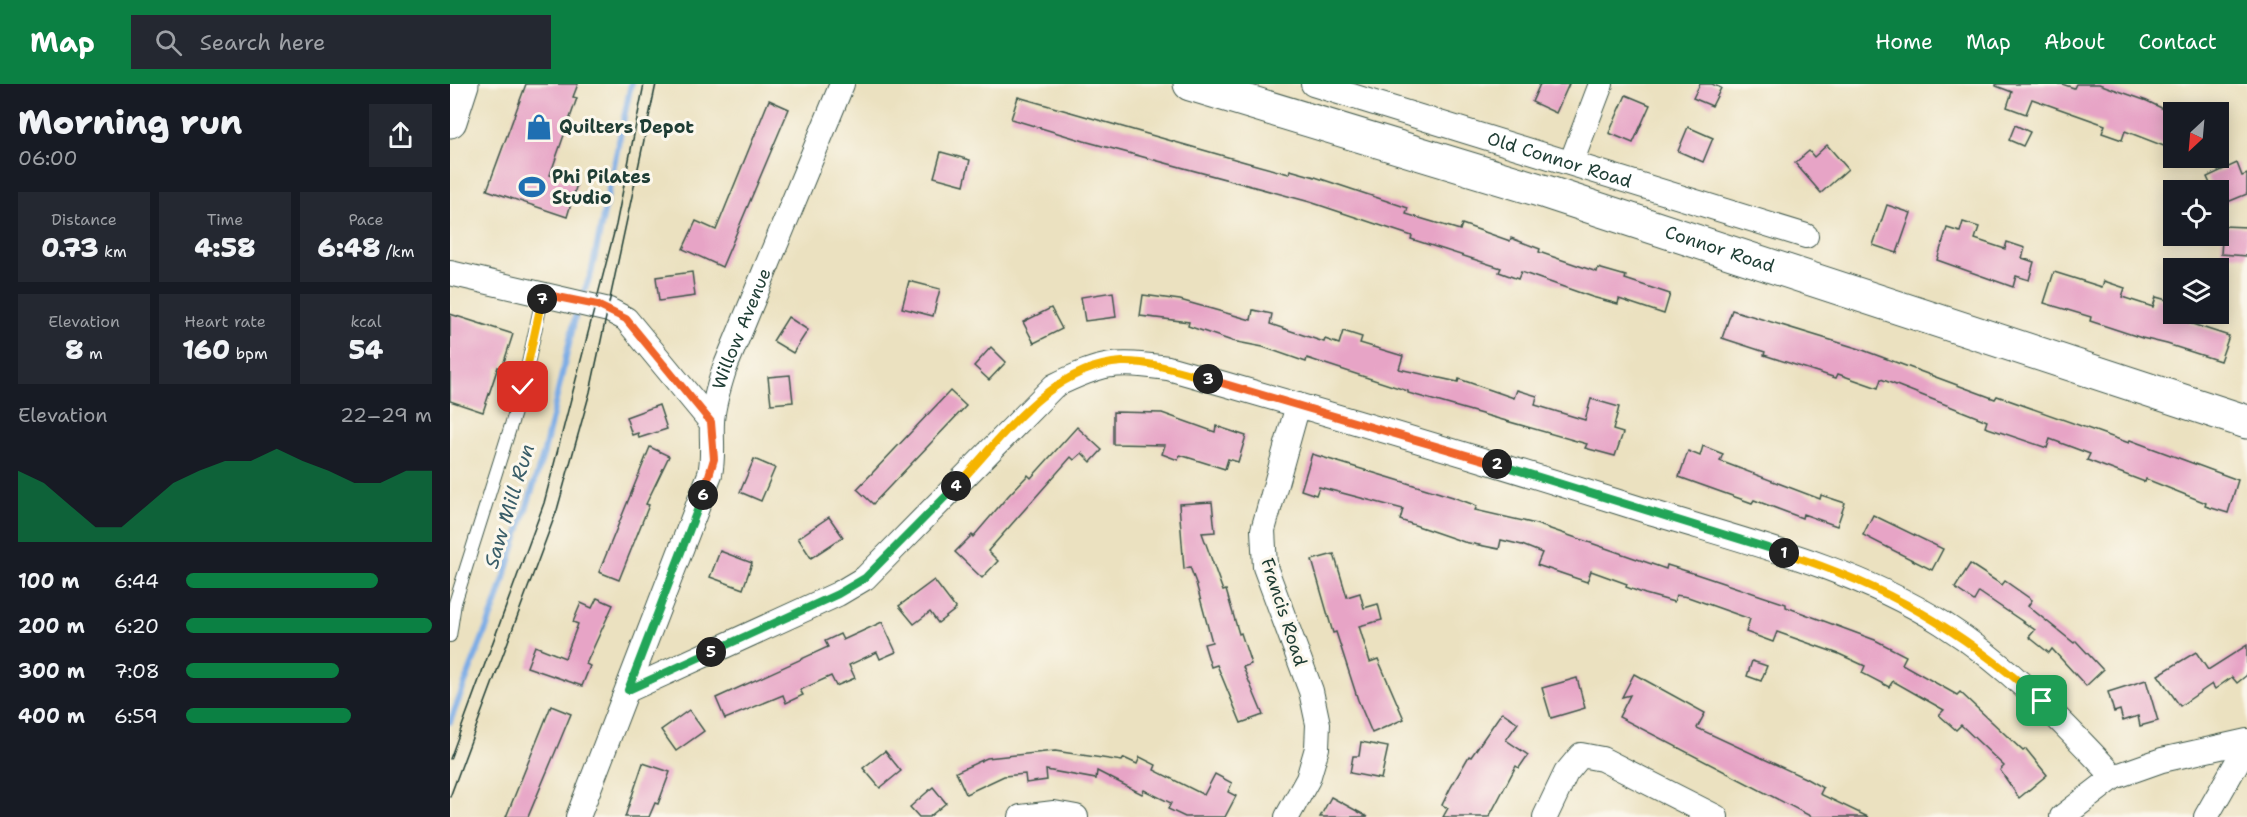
<!DOCTYPE html>
<meta charset="utf-8">
<style>
body{margin:0;font-family:"Shantell Sans",sans-serif;background:#242831;color:#f1f3f6;height:100vh;display:flex;flex-direction:column;font-size:22px;white-space:nowrap}
*{box-sizing:border-box;margin:0}
p{font-size:20px;color:#9ea1a6}
.icon{flex:none;width:33px;height:33px;fill:none;stroke:currentColor;stroke-width:2;stroke-linecap:round;stroke-linejoin:round}
.map{position:relative;flex:1;overflow:hidden}
.sheet{display:flex;flex-direction:column;background:#171b24;width:450px}
.sheet>*{flex:none}
.needle{width:39px;rotate:206deg}
.controls{position:absolute;left:1713px;top:18px;display:grid;gap:12px}
.controls a{display:grid;place-items:center;width:66px;height:66px;border-radius:0px;background:#171b24;box-shadow:0 3px 15px #0003;font-size:30px}
.pin{position:absolute;display:grid;place-items:center;width:51px;height:51px;color:#fff;margin:-26px;border-radius:12px;box-shadow:0 3px 9px #0006}
.km{position:absolute;width:30px;height:30px;margin:-15px;border-radius:50%;background:#222;color:#fff;font-size:16px;line-height:30px;text-align:center}
.round{display:grid;place-items:center;flex:none;width:63px;height:63px;border-radius:0px;background:#242831}
.overview{display:flex;align-items:center;justify-content:space-between;height:102px;padding:0 18px}
h1{font-size:33px;font-weight:800;line-height:45px}
.figures{display:grid;grid-template-columns:repeat(3,1fr);gap:9px;height:102px;padding:6px 18px}
.figures div{display:grid;align-content:center;border-radius:0px;background:#242831;text-align:center}
.figures b{font-size:26px;font-weight:800}
.figures small{font-size:16px;font-weight:400}
.figures p{font-size:16px}
.chart{height:168px;padding:12px 18px}
.chart p{display:flex;justify-content:space-between}
.chart svg{width:100%;height:108px;margin-top:6px;fill:#0b8043;opacity:.7}
ul{padding:0 18px;list-style:none;font-size:20px}
li{display:grid;grid-template-columns:96px 72px 1fr;align-items:center;height:45px}
li i{height:15px;border-radius:8px;background:#0b8043}
header{display:flex;align-items:center;gap:36px;box-sizing:border-box;height:84px;padding:0 30px;background:#0b8043;color:#fff}
header strong{font-size:28px}
nav{display:flex;gap:33px;margin-inline-start:auto;font-size:21px}
.search{width:420px;height:54px;background:#242831;display:flex;align-items:center;gap:15px;box-sizing:border-box;padding:0 21px;border-radius:0px;color:#9ea1a6;font-size:22px}
main{display:flex;flex:1;min-height:0}
.map>svg:first-child{display:block}
</style>
<header>
<strong>Map</strong>
<div class="search"><svg class="icon" aria-label="search" viewBox="0 0 24 24"><circle cx="10" cy="10" r="6"/><path d="M15 15l6 6"/></svg>Search here</div>
<nav><a>Home</a><a>Map</a><a>About</a><a>Contact</a></nav>
</header>
<main>
<section class="sheet">
<div class="overview"><div><h1>Morning run</h1><p>06:00</p></div><a class="round"><svg class="icon" aria-label="share" viewBox="0 0 24 24"><path d="M12 15V3M7 8l5-5 5 5M5 13v7h14v-7"/></svg></a></div>
<div class="figures">
<div><p>Distance</p><b>0.73<small> km</small></b></div>
<div><p>Time</p><b>4:58</b></div>
<div><p>Pace</p><b>6:48<small> /km</small></b></div>
</div>
<div class="figures">
<div><p>Elevation</p><b>8<small> m</small></b></div>
<div><p>Heart rate</p><b>160<small> bpm</small></b></div>
<div><p>kcal</p><b>54</b></div>
</div>
<div class="chart"><p><span>Elevation</span>22–29 m</p>
<svg viewBox="0 0 160 44" preserveAspectRatio="none"><path d="M0 44V15L10 20L20 29L30 38L40 38L50 29L60 20L70 15L80 11L90 11L100 6L110 11L120 15L130 20L140 20L150 15L160 15V44z"/></svg>
</div>
<ul>
<li><b>100 m</b>6:44<i style="width:78%"></i></li>
<li><b>200 m</b>6:20<i style="width:100%"></i></li>
<li><b>300 m</b>7:08<i style="width:62%"></i></li>
<li><b>400 m</b>6:59<i style="width:67%"></i></li>
</ul>
</section>
<div class="map">
<svg width="1797" height="733" viewBox="0 0 1797 733">
<rect width="100%" height="100%" fill="#fbf7ec"/>
<filter id="ink" filterUnits="userSpaceOnUse"><feTurbulence type="fractalNoise" baseFrequency=".0167" numOctaves="2"/><feDisplacementMap in="SourceGraphic" scale="12" xChannelSelector="R" yChannelSelector="G"/><feConvolveMatrix kernelMatrix="1 2 1 2 8 2 1 2 1" color-interpolation-filters="sRGB"/></filter>
<filter id="wash" filterUnits="userSpaceOnUse"><feTurbulence type="fractalNoise" baseFrequency=".008" numOctaves="4" result="noise"/><feDisplacementMap in="SourceGraphic" scale="24" xChannelSelector="R" yChannelSelector="G"/><feGaussianBlur stdDeviation="1.35" result="paint"/><feColorMatrix in="noise" values="0 0 0 0 0 0 0 0 0 0 0 0 0 0 0 0 0 1.4 0 .05"/><feComposite in="paint" operator="in"/></filter>
<g filter="url(#wash)">
<rect width="100%" height="100%" fill="#ebe1c0"/>
<g fill="none" stroke-linecap="round" stroke-linejoin="round">
<g stroke="#7aace6" stroke-width="6">
<path d="M131 215 141 190 181 0"/>
<path d="M0 638 47 517 94 368 127 225"/>
</g>
</g>
<g id="blocks">
<g fill="#e7a4c6">
<path d="M76 0H128L123 13 127 14 100 91 127 100 117 133 37 106Z"/>
<path d="M1090 0H1119L1106 29 1082 18Z"/>
<path d="M1250 0H1262L1271 4 1262 22 1243 14Z"/>
<path d="M1546 0H1612L1624 4 1626 0H1649L1697 17 1724 30V66L1675 47 1672 56 1652 49 1655 41 1582 15 1576 30 1557 23 1562 8 1546 2Z"/>
<path d="M1176 11 1200 21 1183 59 1159 49Z"/>
<path d="M568 13 795 78 839 90 840 86 865 93 958 124 956 130 1010 146 1012 140 1060 157 1061 154 1090 165 1089 168 1147 188 1148 184 1176 192 1175 195 1220 210 1214 230 1169 215 1168 220 1142 213 1071 188 1068 195 1049 188 1051 184 961 155 962 152 860 118 634 57 561 35Z"/>
<path d="M319 16 339 25 272 183 233 165 246 137 266 146Z"/>
<path d="M1565 41 1580 48 1573 62 1559 56Z"/>
<path d="M1238 43 1263 54 1253 78 1228 67Z"/>
<path d="M1377 61 1398 85 1371 109 1345 79 1359 67 1364 73Z"/>
<path d="M491 68 520 76 514 101 484 93Z"/>
<path d="M1787 79 1792 92 1797 90V110L1768 122V106H1763L1757 93Z"/>
<path d="M1437 121 1461 129 1447 169 1423 161Z"/>
<path d="M1513 138 1529 143 1525 155 1555 165 1557 158 1575 164 1572 174 1584 178 1579 196 1566 192 1563 203 1487 176 1497 144 1510 148Z"/>
<path d="M1773 142 1797 143V172L1771 170Z"/>
<path d="M242 188 245 212 209 217 206 193Z"/>
<path d="M1604 188 1652 203 1654 197 1675 204 1672 213 1703 223 1706 213 1724 218V230H1734L1733 233 1740 235 1739 239 1779 252 1770 277 1717 260 1692 254 1640 237 1641 233 1594 219Z"/>
<path d="M459 197 490 205 483 232 452 224Z"/>
<path d="M663 208 666 233 635 237 631 213Z"/>
<path d="M693 211 730 216 801 236 803 226 822 230 820 240 874 258 875 255 889 260 893 247 912 253 910 259 953 272 949 285 1008 298 1009 295 1064 314 1067 306 1087 312 1085 321 1135 336 1141 315 1169 323 1163 346 1173 349 1165 372 1135 364 1137 360 958 309V307L857 274 856 278 813 263 782 257 738 242 739 238 690 232Z"/>
<path d="M601 224 612 245 584 259 573 238Z"/>
<path d="M1282 226 1410 265 1545 315 1547 312 1679 359 1680 356 1788 396 1778 429 1755 422 1756 419 1696 395 1695 398 1637 376 1640 370 1600 355 1597 364 1535 343 1537 337 1431 295 1428 304 1388 290 1386 294 1314 271 1315 268 1272 254Z"/>
<path d="M0 230 63 250 52 284 48 283 33 328 0 317Z"/>
<path d="M338 233 358 246 343 269 323 257Z"/>
<path d="M541 263 556 278 539 296 524 282Z"/>
<path d="M340 291 343 318 321 320 318 293Z"/>
<path d="M500 307 516 322 423 420 407 405Z"/>
<path d="M209 321 217 345 189 354 188 349 182 351 176 333Z"/>
<path d="M663 328 712 329 765 348 766 342 796 352 788 378 778 375 775 385 730 371 728 376 712 370 715 361 663 360Z"/>
<path d="M627 343 652 366 641 378 632 369 624 376 621 373 538 467 548 477 532 494 505 468 522 451 523 453 558 412 578 391 581 394Z"/>
<path d="M1253 362 1273 370 1270 377 1370 415 1371 411 1395 419 1387 442 1353 430 1352 434 1304 416 1302 419 1229 393 1238 367 1250 372Z"/>
<path d="M200 363 219 372 196 420 199 421 169 496 149 488Z"/>
<path d="M862 370 1003 413 1027 422 1025 426 1086 440 1216 485 1217 481 1246 490 1336 520V523L1425 556 1456 572 1452 580 1507 611 1510 608 1573 667 1576 665 1597 691 1569 714 1550 686 1554 682 1511 641 1506 646 1489 631 1494 626 1443 597 1439 603 1412 589 1415 582 1389 570 1327 548 1323 558 1296 548 1300 535 1238 513 1226 511 1224 518 1195 510 1176 503 1177 500 1141 487 1137 498 1087 481 1092 469 1072 461 1051 456 1049 465 1014 458 950 436 953 425 869 403 866 411 851 406Z"/>
<path d="M304 375 325 384 311 417 290 408Z"/>
<path d="M762 418 765 448 752 449 773 507 776 506 789 550 791 549 801 580 793 583 813 631 791 639 767 581 761 583 754 560 762 558 746 499 740 483 734 485 729 420Z"/>
<path d="M1423 431 1493 465 1482 486 1413 451Z"/>
<path d="M379 433 393 453 361 474 348 454Z"/>
<path d="M270 467 302 479 293 505 260 493Z"/>
<path d="M884 470 897 513 910 509 914 524 928 520 932 536 909 542 920 578 928 575 954 635 922 649 908 616 886 548 883 549 862 476Z"/>
<path d="M1520 480 1552 501 1555 497 1582 516 1578 522 1624 559 1626 557 1653 586 1636 602 1602 565 1599 569 1579 553 1585 546 1529 508 1524 517 1505 504Z"/>
<path d="M484 496 506 525 488 539 480 528 464 540 449 522Z"/>
<path d="M147 514 163 521 136 580 140 582 132 602 77 583 85 562 115 574 128 540 123 538 131 519 142 524Z"/>
<path d="M432 538 446 568 430 575 427 568 399 581 405 594 386 602 381 592 350 606 353 611 336 619 333 611 275 635 266 614 378 563 375 557 390 550 393 556Z"/>
<path d="M1797 561V591L1787 599 1782 593 1765 605 1762 600 1730 622 1708 591 1746 568 1758 586Z"/>
<path d="M1302 577 1317 582 1311 597 1297 592Z"/>
<path d="M1184 590 1255 629 1247 644 1355 694 1373 704 1370 710 1418 733H1362L1169 633 1180 611 1172 613Z"/>
<path d="M1127 594 1135 624 1101 634 1092 604Z"/>
<path d="M1696 596 1708 637 1690 642 1688 632 1673 637 1670 626 1664 628 1658 608Z"/>
<path d="M101 622 121 630 104 671 78 733H56Z"/>
<path d="M239 626 254 647 226 667 211 646Z"/>
<path d="M1052 628 1068 639 1056 656 1078 671 1069 684 1066 682 1039 733H993L998 724 992 721 1001 703 1019 672 1021 673Z"/>
<path d="M911 658 938 663 931 695 900 689 903 672H909Z"/>
<path d="M435 667 451 687 430 704 413 684Z"/>
<path d="M605 667 672 677 674 674 687 680 690 673 706 681 704 686 754 711 765 690 782 699 778 708 786 712 775 733H735L718 725 721 719 694 706 692 710 647 687 646 695 596 686 597 696 576 699 575 690 554 692 516 710 506 688 537 674Z"/>
<path d="M193 679 220 688 208 720 205 719 199 733H175Z"/>
<path d="M483 703 496 719 479 733H469L460 723Z"/>
<path d="M881 713 918 733H870Z"/>
</g>
</g>
</g>
<g filter="url(#ink)">
<use href="#blocks" fill-opacity="0" stroke="#3e5649" stroke-width="1.5"/>
<g fill="none" stroke-linecap="round" stroke-linejoin="round">
<g stroke="#3e5649" stroke-width="14">
<path id="lane" d="M0 552 5 519 73 303 93 210"/>
</g>
<g stroke="#3e5649" stroke-width="26">
<g id="street">
<path id="s1" d="M863 0 1356 152"/>
<path d="M1121 79 1151 0"/>
<path d="M0 189 159 226 176 235 261 338"/>
<path d="M178 606 388 510 415 494 604 302C653 278 664 277 718 284 878 329 1038 377 1197 427 1297 458 1403 483 1492 539 1558 581 1611 636 1664 693"/>
<path id="s2" d="M128 733 260 390C264 372 261 356 262 338 263 320 269 303 274 286L392 0"/>
<path d="M571 733 604 729 626 733"/>
<path d="M837 733 858 695 867 664 868 640 861 607 815 483 813 446 848 321"/>
<path d="M1095 733 1116 689 1131 671 1152 675 1266 733"/>
<path d="M1612 733 1664 693 1712 676 1797 657"/>
<path d="M1756 733 1797 661"/>
</g>
</g>
<g stroke="#3e5649" stroke-width="35">
<g id="primary">
<path id="s3" d="M740 0 1096 108 1797 338"/>
<path d="M0 37 12 0"/>
</g>
</g>
<use href="#lane" stroke="#fff" stroke-width="12"/>
<use href="#street" stroke="#fff" stroke-width="24"/>
<use href="#primary" stroke="#fff" stroke-width="33"/>
<g stroke="#1f3d34" stroke-width="1.5">
<path d="M0 675 94 419 166 141 194 0"/>
<path d="M0 713 107 426 140 308 206 0"/>
</g>
</g>
</g>
<g fill="none" stroke-linecap="round" stroke-linejoin="round" filter="url(#ink)">
<g stroke="#fff" stroke-width="12">
<path id="split-1" d="M1334 469C1437 502 1511 546 1592 617"/>
</g>
<g stroke="#fff" stroke-width="12">
<path id="split-2" d="M1047 380 1334 469"/>
</g>
<g stroke="#fff" stroke-width="12">
<path id="split-3" d="M758 295 1047 380"/>
</g>
<g stroke="#fff" stroke-width="12">
<path id="split-4" d="M506 402C552 354 600 282 672 278 701 277 731 288 758 295"/>
</g>
<g stroke="#fff" stroke-width="12">
<path id="split-5" d="M261 568 388 510 415 494 506 402"/>
</g>
<g stroke="#fff" stroke-width="12">
<path id="split-6" d="M253 411 178 606 261 568"/>
</g>
<g stroke="#fff" stroke-width="12">
<path id="split-7" d="M92 215 93 210 147 221 176 235 261 338 264 375 253 411"/>
</g>
<g stroke="#fff" stroke-width="12">
<path id="split-8" d="M73 303 92 215"/>
</g>
<use href="#split-1" stroke="#f5b400" stroke-width="8"/>
<use href="#split-2" stroke="#22a559" stroke-width="8"/>
<use href="#split-3" stroke="#f0652b" stroke-width="8"/>
<use href="#split-4" stroke="#f5b400" stroke-width="8"/>
<use href="#split-5" stroke="#22a559" stroke-width="8"/>
<use href="#split-6" stroke="#22a559" stroke-width="8"/>
<use href="#split-7" stroke="#f0652b" stroke-width="8"/>
<use href="#split-8" stroke="#f5b400" stroke-width="8"/>
</g>
<defs>
<g id="shop-bare" transform="scale(2.07)"><path d="M-5-2.5h2.3a2.7 3.5 0 0 1 5.4 0H5L5.5 6h-11ZM-1.5-2.5h3a1.5 2.3 0 0 0-3 0Z" fill="#1f6fb2" stroke="#fbf7ec" stroke-width="2.5" paint-order="stroke"/></g>
<g id="stadium-bare" transform="scale(2.07)"><path d="M0-5a6.5 5 0 1 0 0 10a6.5 5 0 1 0 0-10ZM-3.5-1.8h7v3.6h-7Z" fill="#1f6fb2" stroke="#fbf7ec" stroke-width="2.5" paint-order="stroke"/></g>
</defs>
<g fill-rule="evenodd">
<use href="#shop-bare" x="89" y="43"/>
<use href="#stadium-bare" x="82" y="103"/>
</g>
<g text-anchor="middle" dominant-baseline="central" stroke-width="6" stroke-linejoin="round" paint-order="stroke">
<g font-size="18" font-weight="bold" fill="#1f3d34" stroke="#fbf7ec" text-anchor="start">
<text x="109" y="43">Quilters Depot</text>
<text x="102" y="93">Phi Pilates<tspan x="102" dy="21">Studio</tspan></text>
</g>
<g font-size="18" fill="#1f3d34" stroke="#fbf7ec">
<text stroke="none"><textPath href="#s1" startOffset="258">Old Connor Road</textPath></text>
<text stroke="none"><textPath href="#s3" startOffset="555">Connor Road</textPath></text>
<text stroke="none"><textPath href="#s2" startOffset="518">Willow Avenue</textPath></text>
<text transform="translate(834 528) rotate(72)">Francis Road</text>
</g>
<g font-size="20" font-style="italic" fill="#3a5e69" stroke="#fbf7ec">
<text transform="translate(59 422) rotate(-73)">Saw Mill Run</text>
</g>
</g>
</svg>
<div class="controls">
<a><svg class="needle" viewBox="-14 -14 28 28"><path d="M0-13l5 13h-10z" fill="#e53935"/><path d="M0 13l5-13h-10z" fill="#9ea1a6"/></svg></a>
<a><svg class="icon" aria-label="locate" viewBox="0 0 24 24"><circle cx="12" cy="12" r="6"/><path d="M12 2v4M12 18v4M2 12h4M18 12h4"/></svg></a>
<a><svg class="icon" aria-label="layers" viewBox="0 0 24 24"><path d="M12 4l9 5-9 5-9-5zM3 14l9 5 9-5"/></svg></a>
</div>
<div class="pin" style="left:1592px;top:617px;background:#1e9e55"><svg class="icon" aria-label="arrive" viewBox="0 0 24 24"><path d="M6 21V4h12l-3 4 3 4H6"/></svg></div>
<div class="pin" style="left:73px;top:303px;background:#d93025"><svg class="icon" aria-label="check" viewBox="0 0 24 24"><path d="M5 12l5 5 9-10"/></svg></div>
<b class="km" style="left:1334px;top:469px">1</b>
<b class="km" style="left:1047px;top:380px">2</b>
<b class="km" style="left:758px;top:295px">3</b>
<b class="km" style="left:506px;top:402px">4</b>
<b class="km" style="left:261px;top:568px">5</b>
<b class="km" style="left:253px;top:411px">6</b>
<b class="km" style="left:92px;top:215px">7</b>
</div>
</main>
